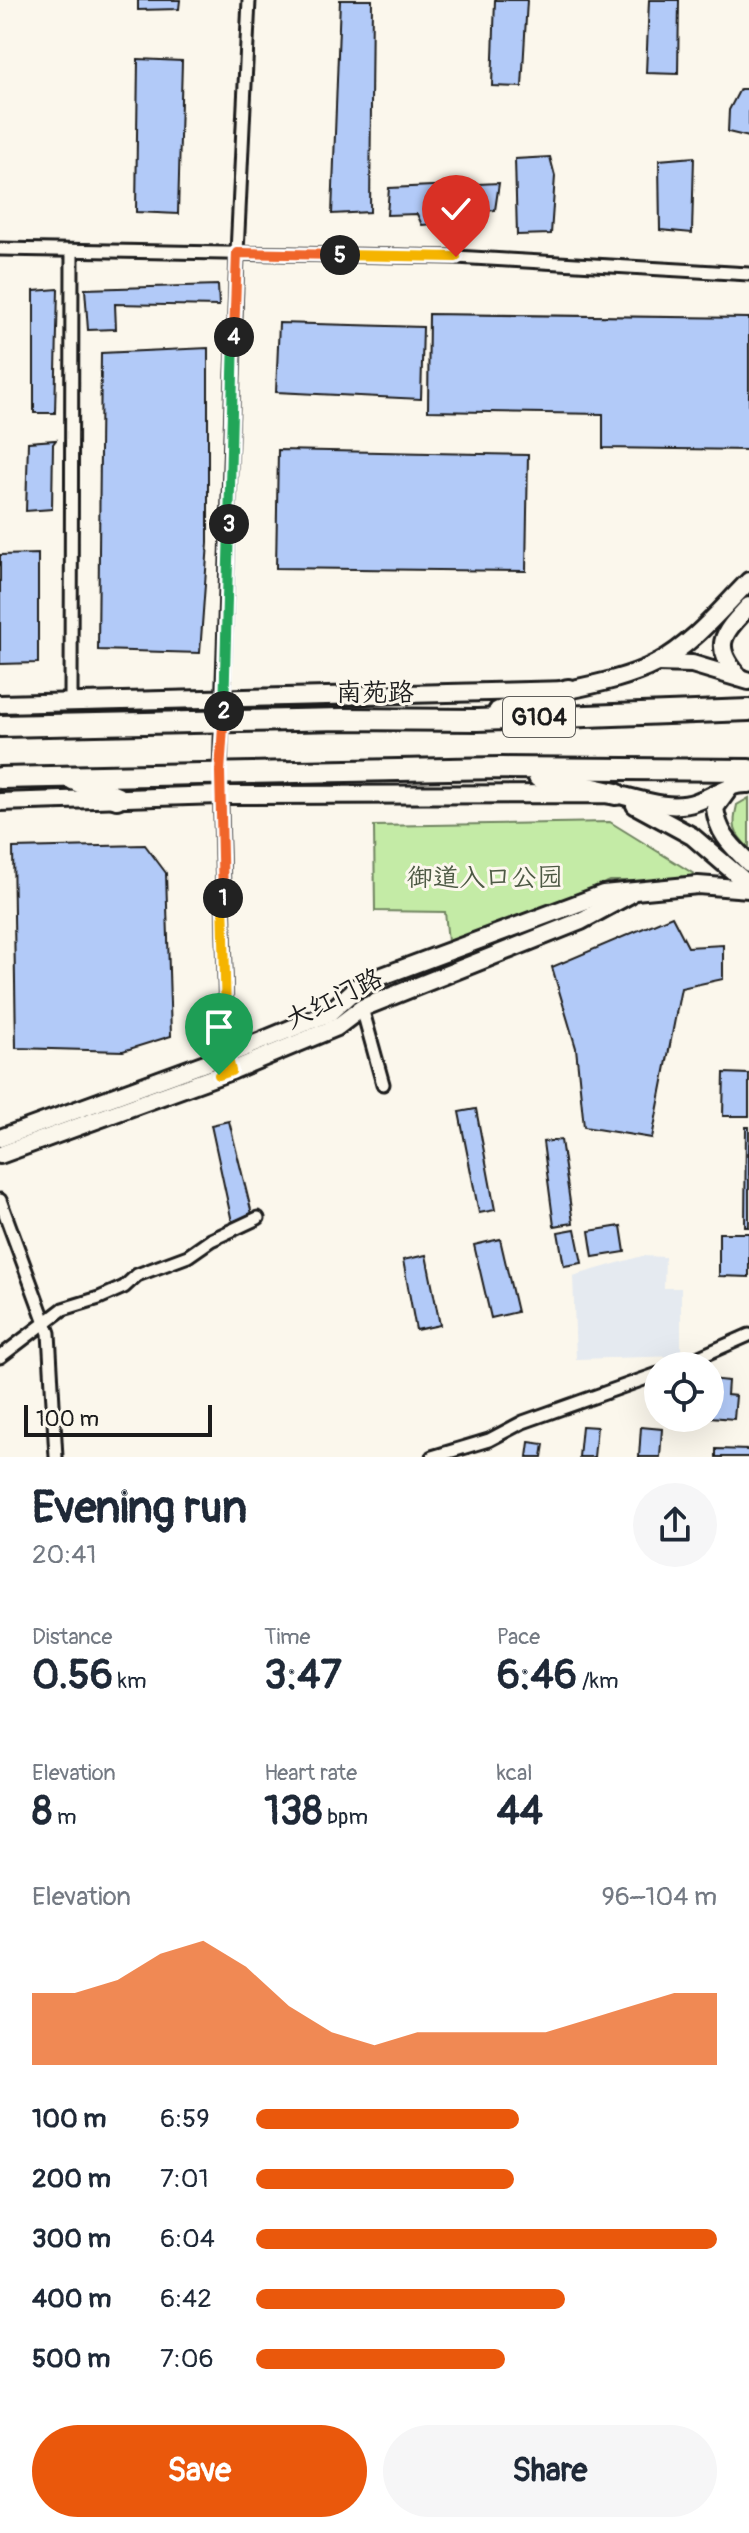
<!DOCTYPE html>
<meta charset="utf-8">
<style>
body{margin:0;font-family:Pangolin,"LXGW WenKai TC",sans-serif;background:#f6f6f7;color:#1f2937;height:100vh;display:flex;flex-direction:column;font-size:30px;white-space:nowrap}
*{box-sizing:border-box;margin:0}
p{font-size:26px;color:#747a83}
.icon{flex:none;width:44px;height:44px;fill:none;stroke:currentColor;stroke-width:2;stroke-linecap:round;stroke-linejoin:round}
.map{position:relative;height:1457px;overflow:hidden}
.sheet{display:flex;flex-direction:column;background:#fff;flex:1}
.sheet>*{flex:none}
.controls{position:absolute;left:644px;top:1352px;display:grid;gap:16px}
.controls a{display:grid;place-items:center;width:80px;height:80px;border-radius:50%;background:#fff;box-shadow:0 8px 32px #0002;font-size:40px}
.scale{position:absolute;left:24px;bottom:20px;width:188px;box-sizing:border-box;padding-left:8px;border:4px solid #1c1c1c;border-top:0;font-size:22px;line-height:28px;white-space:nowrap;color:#1c1c1c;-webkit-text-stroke:6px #fbf7ec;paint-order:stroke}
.pin{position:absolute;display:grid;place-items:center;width:68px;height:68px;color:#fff;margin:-82px -34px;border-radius:50% 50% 50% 0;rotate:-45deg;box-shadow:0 0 8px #0007}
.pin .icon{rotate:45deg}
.km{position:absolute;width:40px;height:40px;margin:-20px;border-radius:50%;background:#222;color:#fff;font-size:22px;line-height:40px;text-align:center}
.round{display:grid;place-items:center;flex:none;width:84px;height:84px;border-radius:42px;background:#f6f6f7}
.head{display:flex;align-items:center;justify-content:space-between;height:136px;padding:0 32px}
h1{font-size:44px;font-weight:700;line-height:60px}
.stats{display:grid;grid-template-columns:repeat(3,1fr);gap:12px;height:136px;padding:8px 32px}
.stats div{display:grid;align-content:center}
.stats b{font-size:40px;font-weight:700}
.stats small{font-size:22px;font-weight:400}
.stats p{font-size:22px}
.chart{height:224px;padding:16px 32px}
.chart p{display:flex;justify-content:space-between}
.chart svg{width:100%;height:144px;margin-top:8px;fill:#ea580c;opacity:.7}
.primary-button{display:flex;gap:16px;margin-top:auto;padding:16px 32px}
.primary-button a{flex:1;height:92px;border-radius:48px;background:#ea580c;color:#fff;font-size:32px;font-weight:700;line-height:92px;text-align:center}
.primary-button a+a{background:#f6f6f7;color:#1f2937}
ul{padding:0 32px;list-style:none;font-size:26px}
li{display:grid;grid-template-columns:128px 96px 1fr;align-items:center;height:60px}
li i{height:20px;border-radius:10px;background:#ea580c}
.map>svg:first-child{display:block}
</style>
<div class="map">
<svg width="749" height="1457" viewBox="0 0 749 1457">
<rect width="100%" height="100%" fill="#fbf7ec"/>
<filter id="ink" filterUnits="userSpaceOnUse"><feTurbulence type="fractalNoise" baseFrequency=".0125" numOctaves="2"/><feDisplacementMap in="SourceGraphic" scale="16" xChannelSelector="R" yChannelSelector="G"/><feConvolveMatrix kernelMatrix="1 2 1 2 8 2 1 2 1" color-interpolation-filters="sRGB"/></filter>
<g filter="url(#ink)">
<path fill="#e5eaf0" d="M642 1256 665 1257 664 1288H681V1356L576 1359 573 1276Z"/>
<g fill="#c4eba6" stroke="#708461" stroke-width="2">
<path d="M749 798V848C733 833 732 826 737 805Z"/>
<path d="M610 822 694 874 683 881H610L449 951 445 912 375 911 374 826Z"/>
</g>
<g fill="#b2caf8" stroke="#1c1c1c" stroke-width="2">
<path d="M138 0H180L179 9 138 10Z"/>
<path d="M340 0H372L370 212 332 214Z"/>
<path d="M495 0H527L522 87 492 86Z"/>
<path d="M649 0H679L678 74 646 73Z"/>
<path d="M138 59 182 61 178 214 136 212Z"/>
<path d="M740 89H749V137L728 132 729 110Z"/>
<path d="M550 157 555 176 551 234 517 235 515 159Z"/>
<path d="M694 157 692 233 660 230 659 160Z"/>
<path d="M499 183 495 210 472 212 471 221 422 225 417 214 387 215 389 188Z"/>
<path d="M218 285 219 306 115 304 116 329 88 330 85 289Z"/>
<path d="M58 289 55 413H34V291Z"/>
<path d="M429 314 749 318V450L603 448V414L428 411Z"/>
<path d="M279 323 423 327 421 399 276 392Z"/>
<path d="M208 348V543L200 653 98 650 101 353Z"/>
<path d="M56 440 53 444 52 509 26 511 28 442Z"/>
<path d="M278 450 528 455 526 571 276 568Z"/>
<path d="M38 554V663L0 664V555Z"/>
<path d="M145 845 166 873 171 1036 123 1051 16 1048 13 848Z"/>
<path d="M672 916 688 947 723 945V979L681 988 652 1138 584 1127 576 1048 552 967Z"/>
<path d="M724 1073 749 1074V1116H723Z"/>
<path d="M476 1109 495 1210 479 1213 459 1112Z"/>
<path d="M229 1121 252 1214 232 1222 211 1125Z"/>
<path d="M746 1127H749V1227H745Z"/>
<path d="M561 1140 573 1223 554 1226 543 1142Z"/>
<path d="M621 1226 625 1252 593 1257 589 1231Z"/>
<path d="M575 1229 582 1263 564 1266 558 1232Z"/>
<path d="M719 1233H749V1277L719 1276Z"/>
<path d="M500 1239 517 1312 491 1318 474 1245Z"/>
<path d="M426 1255 440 1325 416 1330 403 1260Z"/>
<path d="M710 1379 728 1381 727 1395 736 1396 734 1419 710 1417Z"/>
<path d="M582 1426 597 1427 594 1457H579Z"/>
<path d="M641 1427 662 1429 660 1457H639Z"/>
<path d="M529 1442 544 1444 542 1457H527Z"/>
<path d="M716 1449 749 1450V1457H716Z"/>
</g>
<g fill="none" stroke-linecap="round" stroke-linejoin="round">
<g stroke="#1c1c1c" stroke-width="17">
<g id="street">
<path d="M0 249 456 257 749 274"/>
<path d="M71 704 72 253"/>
<path d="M362 1008 383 1084"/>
<path d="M231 1071 227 1055 220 772 237 253 249 0"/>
<path d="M0 1200 49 1333 56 1457"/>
<path d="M0 1357 63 1309 99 1298 124 1287 137 1275 188 1256 211 1240 258 1218"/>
<path d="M679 1366 749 1335"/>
<path d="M432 1457 489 1440 523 1422 658 1374"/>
</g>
</g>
<g stroke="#1c1c1c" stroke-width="22">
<g id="secondary">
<path d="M657 663 692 664 749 681"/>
<path d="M740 678C711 645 722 635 749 606"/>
<path d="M0 704 568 690C597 684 630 677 657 663 693 644 721 609 749 581"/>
<path d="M731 786 715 808C718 834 731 845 749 863"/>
<path d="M0 802 220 795 616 794C641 800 671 811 696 802 716 795 728 783 749 784"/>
<path d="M635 805 692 836 749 885"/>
<path d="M0 1138 227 1055 329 1013 361 984 603 894 698 885 749 889"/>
<path d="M0 1155 231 1071 337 1027 362 1008 581 921 629 895"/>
</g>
</g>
<g stroke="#1c1c1c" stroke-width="26">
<g id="highway">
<path d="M499 712 568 690"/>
<path d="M0 726 342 719 477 720 749 710"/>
<path d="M539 777 616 794"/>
<path d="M0 778 500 768 749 770"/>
<path d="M73 779 117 798"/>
</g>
</g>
<use href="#street" stroke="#fbf7ec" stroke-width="11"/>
<use href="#secondary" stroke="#fbf7ec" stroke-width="16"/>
<use href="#highway" stroke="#fbf7ec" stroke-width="20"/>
</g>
</g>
<g fill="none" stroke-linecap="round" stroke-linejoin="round" filter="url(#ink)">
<g stroke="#fff" stroke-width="16">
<path id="split-1" d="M219 1075 231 1071 227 1055 223 898"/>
</g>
<g stroke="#fff" stroke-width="16">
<path id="split-2" d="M223 898 220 772 224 711"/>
</g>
<g stroke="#fff" stroke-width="16">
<path id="split-3" d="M224 711 229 524"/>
</g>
<g stroke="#fff" stroke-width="16">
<path id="split-4" d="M229 524 234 337"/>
</g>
<g stroke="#fff" stroke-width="16">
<path id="split-5" d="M234 337 237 253 340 255"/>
</g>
<g stroke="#fff" stroke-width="16">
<path id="split-6" d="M340 255 456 257"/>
</g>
<use href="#split-1" stroke="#f5b400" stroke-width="10"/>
<use href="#split-2" stroke="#f0652b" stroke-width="10"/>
<use href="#split-3" stroke="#22a559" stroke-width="10"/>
<use href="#split-4" stroke="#22a559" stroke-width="10"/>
<use href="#split-5" stroke="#f0652b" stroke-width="10"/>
<use href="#split-6" stroke="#f5b400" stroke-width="10"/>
</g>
<g text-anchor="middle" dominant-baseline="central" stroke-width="6" stroke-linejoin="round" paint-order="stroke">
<rect fill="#fbf7ec" stroke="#5f5e5a" stroke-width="2" x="503" y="697" width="72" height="40" rx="6"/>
<g font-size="24" font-weight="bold" fill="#1c1c1c">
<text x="539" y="717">G104</text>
</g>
<g font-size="26" fill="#1c1c1c" stroke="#fbf7ec">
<text x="375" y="693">南苑路</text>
<text transform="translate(334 999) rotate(-26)">大红门路</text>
</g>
<g font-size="26" fill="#4e5a45" stroke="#fbf7ec">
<text x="485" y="878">御道入口公园</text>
</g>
</g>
</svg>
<div class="controls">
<a><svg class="icon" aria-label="locate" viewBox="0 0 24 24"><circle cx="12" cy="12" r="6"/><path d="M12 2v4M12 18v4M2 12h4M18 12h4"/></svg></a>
</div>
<div class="scale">100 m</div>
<div class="pin" style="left:219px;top:1075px;background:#1e9e55"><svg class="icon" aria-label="arrive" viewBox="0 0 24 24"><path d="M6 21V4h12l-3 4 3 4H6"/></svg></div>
<div class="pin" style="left:456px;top:257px;background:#d93025"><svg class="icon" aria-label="check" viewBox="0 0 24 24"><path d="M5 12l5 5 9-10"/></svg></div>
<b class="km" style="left:223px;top:898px">1</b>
<b class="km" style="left:224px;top:711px">2</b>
<b class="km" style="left:229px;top:524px">3</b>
<b class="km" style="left:234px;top:337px">4</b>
<b class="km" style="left:340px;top:255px">5</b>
</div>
<section class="sheet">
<div class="head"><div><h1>Evening run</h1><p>20:41</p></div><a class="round"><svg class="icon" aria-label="share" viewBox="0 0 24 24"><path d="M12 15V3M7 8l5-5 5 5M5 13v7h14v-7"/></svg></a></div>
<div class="stats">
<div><p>Distance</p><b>0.56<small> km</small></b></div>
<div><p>Time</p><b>3:47</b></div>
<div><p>Pace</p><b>6:46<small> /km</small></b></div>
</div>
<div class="stats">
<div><p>Elevation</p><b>8<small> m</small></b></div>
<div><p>Heart rate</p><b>138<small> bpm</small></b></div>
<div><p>kcal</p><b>44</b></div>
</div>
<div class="chart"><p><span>Elevation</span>96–104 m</p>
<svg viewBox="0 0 160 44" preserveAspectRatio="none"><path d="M0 44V22L10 22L20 18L30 10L40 6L50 14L60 26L70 34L80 38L90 34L100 34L110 34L120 34L130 30L140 26L150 22L160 22V44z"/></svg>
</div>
<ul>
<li><b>100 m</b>6:59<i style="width:57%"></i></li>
<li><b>200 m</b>7:01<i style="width:56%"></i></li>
<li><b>300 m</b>6:04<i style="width:100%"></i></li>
<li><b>400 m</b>6:42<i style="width:67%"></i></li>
<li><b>500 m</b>7:06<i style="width:54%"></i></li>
</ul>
<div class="primary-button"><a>Save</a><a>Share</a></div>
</section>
